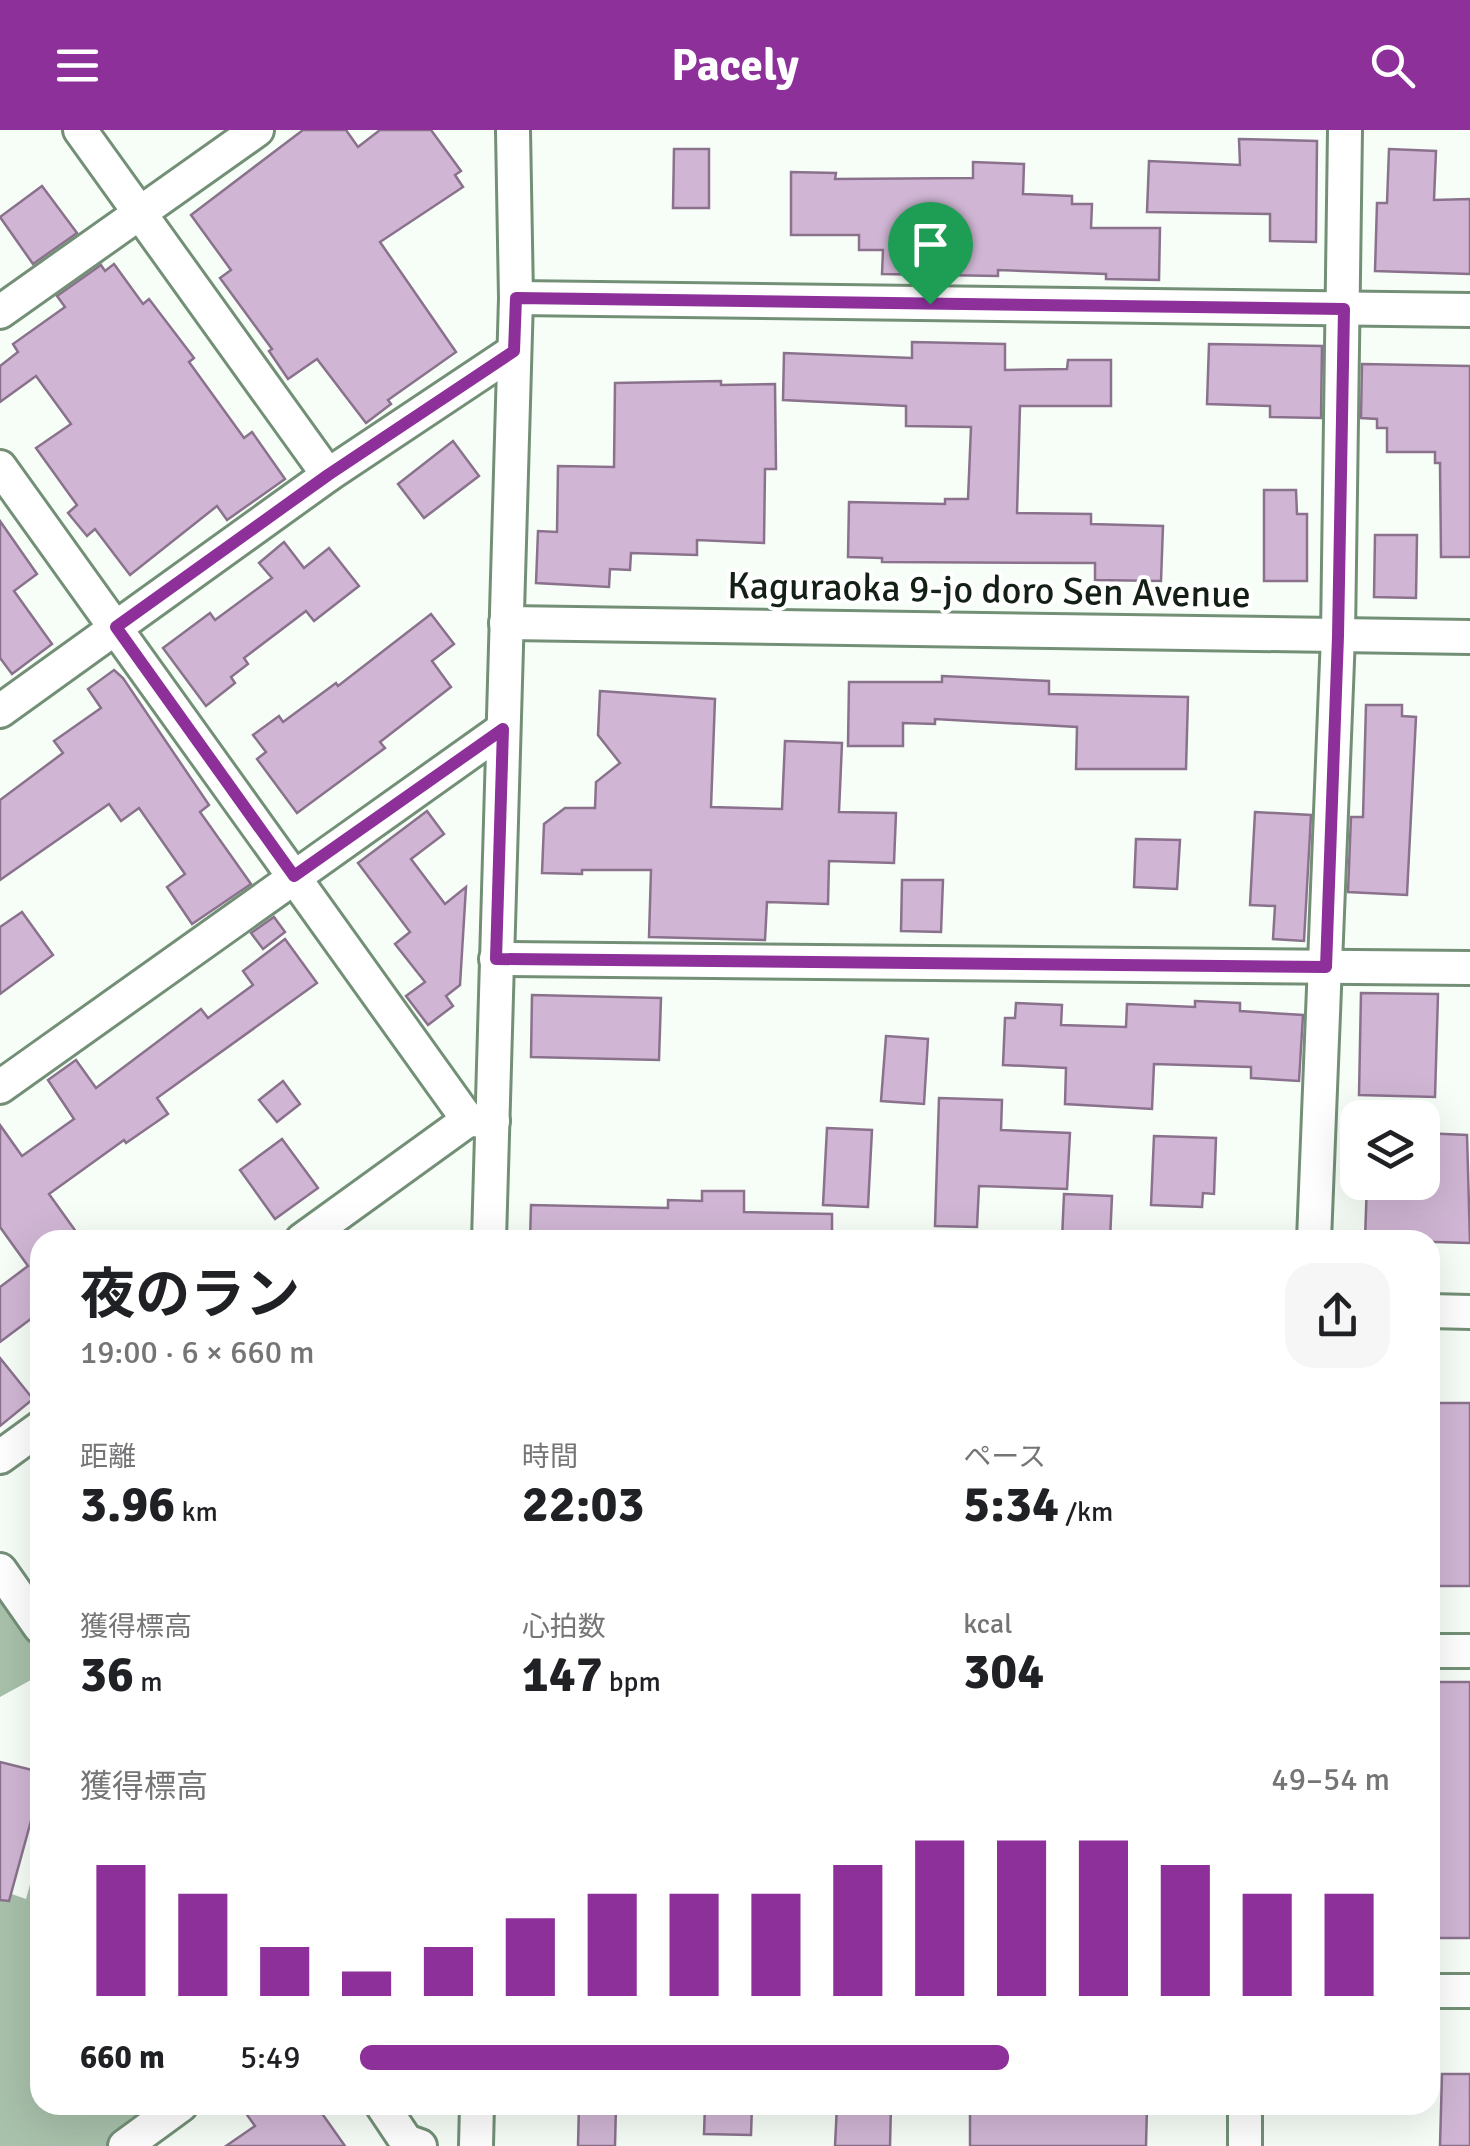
<!DOCTYPE html>
<html lang="ja">
<meta charset="utf-8">
<style>
body{margin:0;font-family:Signika,"Noto Sans JP",sans-serif;background:#f6f6f6;color:#202124;height:100vh;display:flex;flex-direction:column;font-size:38px;white-space:nowrap}
*{box-sizing:border-box;margin:0}
p{font-size:32px;color:#757577}
.icon{flex:none;width:55px;height:55px;fill:none;stroke:currentColor;stroke-width:2;stroke-linecap:round;stroke-linejoin:round}
.map{position:relative;flex:1;overflow:hidden}
.details{position:absolute;left:30px;top:1100px;width:1410px;height:885px;display:flex;flex-direction:column;background:#fff;border-radius:30px;box-shadow:0 10px 40px #0002}
.details>*{flex:none}
.tools{position:absolute;left:1340px;top:970px;display:grid;gap:20px}
.tools a{display:grid;place-items:center;width:100px;height:100px;border-radius:20px;background:#fff;box-shadow:0 10px 40px #0002;font-size:50px}
.pin{position:absolute;display:grid;place-items:center;width:85px;height:85px;color:#fff;margin:-102px -42px;border-radius:50% 50% 50% 0;rotate:-45deg;box-shadow:0 0 10px #0007}
.pin .icon{rotate:45deg}
.round{display:grid;place-items:center;flex:none;width:105px;height:105px;border-radius:30px;background:#f6f6f6}
.head{display:flex;align-items:center;justify-content:space-between;height:170px;padding:0 50px}
h1{font-size:55px;font-weight:700;line-height:75px}
.stats{display:grid;grid-template-columns:repeat(3,1fr);gap:15px;height:170px;padding:10px 50px}
.stats div{display:grid;align-content:center}
.stats b{font-size:50px;font-weight:700}
.stats small{font-size:28px;font-weight:400}
.stats p{font-size:28px}
.chart{height:280px;padding:20px 50px}
.chart p{display:flex;justify-content:space-between}
.chart svg{width:100%;height:180px;margin-top:10px;stroke:#8d309a;stroke-width:6}
ul{padding:0 50px;list-style:none;font-size:32px}
li{display:grid;grid-template-columns:160px 120px 1fr;align-items:center;height:75px}
li i{height:25px;border-radius:12px;background:#8d309a}
header{display:flex;justify-content:space-between;align-items:center;height:130px;padding:0 50px;background:#8d309a;color:#fff;font-size:45px;font-weight:700}
.map>svg:first-child{display:block}
</style>
<header><svg class="icon" aria-label="menu" viewBox="0 0 24 24"><path d="M4 6h16M4 12h16M4 18h16"/></svg>Pacely<svg class="icon" aria-label="search" viewBox="0 0 24 24"><circle cx="10" cy="10" r="6"/><path d="M15 15l6 6"/></svg></header>
<div class="map">
<svg width="1470" height="2016" viewBox="0 0 1470 2016">
<rect width="100%" height="100%" fill="#f7fef8"/>
<g fill="#a8c1ab">
<path d="M0 1440 40 1497V1545L0 1567Z"/>
<path d="M40 1718V1975H181L125 2016H0V1760L26 1769Z"/>
</g>
<g fill="#d0b6d4" stroke="#8a728d" stroke-width="2.5">
<path d="M303 0H346L358 17 380 0H431L461 41 455 45 463 57 380 112 456 222 388 270 391 274 366 293 317 229 288 249 269 221 272 219 220 148 231 140 191 85Z"/>
<path d="M1239 9 1317 11 1316 112 1270 111V84L1147 82 1149 31 1240 35Z"/>
<path d="M674 19H709V78H673Z"/>
<path d="M1389 19 1436 21 1434 70 1470 69V144L1375 141 1377 73H1387Z"/>
<path d="M973 32 1024 34 1023 64 1072 66V74H1092L1091 98H1160L1159 150 1106 149V144L998 140V146L882 144 883 120H859V105H791V42L836 43 835 49 973 48Z"/>
<path d="M42 56 77 103 33 134 0 87Z"/>
<path d="M114 134 143 174 149 169 194 228 189 232 244 308 252 302 285 349 227 390 217 376 130 445 95 399 87 406 68 383 77 375 36 318 71 294 36 246 0 272V236L18 222 13 214 65 177 57 166 101 135 105 141Z"/>
<path d="M912 212 1005 214V240L1067 239 1068 230H1111V276H1020L1017 383 1091 384V394L1163 396 1161 451 1095 450V433L882 432V428L848 427 849 372 945 374V369H968L971 297 906 296V276L783 270 784 223 912 228Z"/>
<path d="M1209 214 1322 216 1321 288 1270 287V276L1207 274Z"/>
<path d="M1362 234 1470 236V427H1441L1440 333H1435V322H1387V298H1377V289L1361 288Z"/>
<path d="M721 251V255L775 254 776 339H765L764 413 697 410V425L631 423 630 440 610 439 609 457 536 453 538 401 557 402 558 336 614 337 615 253Z"/>
<path d="M453 311 479 346 424 388 398 354Z"/>
<path d="M1264 360H1296L1297 384H1307V451H1264Z"/>
<path d="M0 391 37 444 14 461 52 514 12 544 0 528Z"/>
<path d="M1375 405H1417L1416 468 1374 467Z"/>
<path d="M284 412 304 438 329 418 359 456 314 491 306 481 244 528 248 534 231 547 235 553 206 576 163 518 210 483 215 490 272 448 259 433Z"/>
<path d="M431 484 454 514 432 531 451 557 380 612 385 618 297 683 257 629 266 622 253 605 279 586 283 592 336 553 338 556Z"/>
<path d="M114 540 123 548 209 675 200 682 251 754 192 794 167 757 185 744 139 678 121 691 109 674 0 750V670L63 623 54 611 101 578 88 559Z"/>
<path d="M942 546 1049 551V564L1188 567 1186 639H1076L1077 597 935 589V594L903 593V616H848L849 552H942Z"/>
<path d="M600 561 715 569 711 677 782 679 785 611 842 613 839 682 896 683 894 733 829 731 828 774 767 772 765 810 649 807 651 740H582V744L542 743 544 694 565 678H595L596 652 620 633 598 605Z"/>
<path d="M1366 575H1402V586L1416 587 1407 765 1348 762 1351 687H1363Z"/>
<path d="M427 681 444 704 411 729 445 774 466 757 460 855 446 866 453 876 428 895 406 866 425 852 395 814 410 802 358 733Z"/>
<path d="M1255 682 1311 685 1304 811 1273 809 1275 776 1250 775Z"/>
<path d="M1136 709 1180 710 1177 759 1134 757Z"/>
<path d="M902 750H943L941 802 901 801Z"/>
<path d="M22 782 53 825 0 864V797Z"/>
<path d="M274 787 285 802 263 819 251 803Z"/>
<path d="M285 809 317 853 157 968 168 984 126 1013 124 1010 49 1064 82 1110H40V1182L0 1212V1157L28 1136 0 1097V995L22 1026 74 989 48 950 76 930 96 958 201 879 208 888 253 855 243 841Z"/>
<path d="M1361 863 1438 864 1435 967 1359 965Z"/>
<path d="M532 865 661 868 659 930 531 927Z"/>
<path d="M1195 871 1240 873V881L1303 885 1299 951 1251 948V937L1154 934 1152 979 1065 974 1066 938 1003 935 1005 888H1015L1016 873 1062 875 1061 895 1126 897 1127 874 1195 877Z"/>
<path d="M886 906 928 909 924 974 881 971Z"/>
<path d="M283 951 300 974 277 992 259 970Z"/>
<path d="M939 968 1002 970 1001 1000 1070 1003 1067 1059 979 1056 977 1097 935 1096Z"/>
<path d="M827 998 872 1000 868 1077 823 1075Z"/>
<path d="M1422 1003 1467 1005 1470 1113 1365 1110 1367 1052H1422Z"/>
<path d="M1154 1006 1216 1008 1214 1064 1203 1063 1202 1077 1151 1075Z"/>
<path d="M282 1009 318 1058 275 1089 240 1040Z"/>
<path d="M702 1061H744V1082L832 1084V1110H530L531 1075 668 1078V1070L702 1071Z"/>
<path d="M1064 1064 1112 1066 1110 1110H1062Z"/>
<path d="M0 1228 33 1269 0 1296Z"/>
<rect x="1430" y="1273" width="40" height="183"/>
<rect x="1430" y="1552" width="40" height="256"/>
<path d="M0 1632 40 1642V1658L9 1771 0 1770Z"/>
<path d="M1442 1944H1470V2016H1440Z"/>
<path d="M240 1975H316L345 2016H226L255 1996Z"/>
<path d="M579 1975H616L615 2016H578Z"/>
<path d="M705 1975H752L751 2005 704 2004Z"/>
<path d="M837 1975H891L890 2016H835Z"/>
<path d="M970 1975 1147 1976 1146 2016H970Z"/>
</g>
<g fill="none" stroke-linecap="round" stroke-linejoin="round">
<g stroke="#739077" stroke-width="38">
<g id="minor">
<path d="M80 0 328 345"/>
<path d="M516 168 1470 180"/>
<path d="M0 182 257 0"/>
<path d="M0 337 468 990 493 991"/>
<path d="M506 493 1470 507"/>
<path d="M0 581 328 345 514 221"/>
<path d="M496 829 1470 838"/>
<path d="M0 957 503 599"/>
<path d="M302 1110 468 990"/>
<path d="M489 1110 516 168 513 0"/>
<path d="M1314 1110 1338 506 1345 0"/>
<path d="M1430 1181 1470 1182"/>
<path d="M0 1327 40 1298"/>
<path d="M0 1440 40 1497"/>
<path d="M1430 1521H1470"/>
<path d="M1430 1861H1470"/>
<path d="M382 1975 406 2011 420 2016"/>
<path d="M125 2016 181 1975"/>
<path d="M476 2016 477 1975"/>
<path d="M1245 2016V1975"/>
</g>
</g>
<use href="#minor" stroke="#fff" stroke-width="32"/>
</g>
<g fill="none" stroke-linecap="round" stroke-linejoin="round">
<g stroke="#fff" stroke-width="20">
<path id="route" d="M516 168 1344 179 1338 506 1326 837 496 829 503 599 294 746 116 497 328 345 514 221Z"/>
</g>
<use href="#route" stroke="#8d309a" stroke-width="12"/>
</g>
<g text-anchor="middle" dominant-baseline="central" stroke-width="8" stroke-linejoin="round" paint-order="stroke">
<g font-size="38" fill="#142016" stroke="#fff">
<text transform="translate(989 460) rotate(1)">Kaguraoka 9-jo doro Sen Avenue</text>
</g>
</g>
</svg>
<div class="tools">
<a><svg class="icon" aria-label="layers" viewBox="0 0 24 24"><path d="M12 4l9 5-9 5-9-5zM3 14l9 5 9-5"/></svg></a>
</div>
<div class="pin" style="left:930px;top:174px;background:#1e9e55"><svg class="icon" aria-label="arrive" viewBox="0 0 24 24"><path d="M6 21V4h12l-3 4 3 4H6"/></svg></div>
<section class="details">
<div class="head"><div><h1>夜のラン</h1><p>19:00 · 6 × 660 m</p></div><a class="round"><svg class="icon" aria-label="share" viewBox="0 0 24 24"><path d="M12 15V3M7 8l5-5 5 5M5 13v7h14v-7"/></svg></a></div>
<div class="stats">
<div><p>距離</p><b>3.96<small> km</small></b></div>
<div><p>時間</p><b>22:03</b></div>
<div><p>ペース</p><b>5:34<small> /km</small></b></div>
</div>
<div class="stats">
<div><p>獲得標高</p><b>36<small> m</small></b></div>
<div><p>心拍数</p><b>147<small> bpm</small></b></div>
<div><p>kcal</p><b>304</b></div>
</div>
<div class="chart"><p><span>獲得標高</span>49–54 m</p>
<svg viewBox="0 0 160 44" preserveAspectRatio="none"><path d="M5 44V12M15 44V19M25 44V32M35 44V38M45 44V32M55 44V25M65 44V19M75 44V19M85 44V19M95 44V12M105 44V6M115 44V6M125 44V6M135 44V12M145 44V19M155 44V19"/></svg>
</div>
<ul>
<li><b>660 m</b>5:49<i style="width:63%"></i></li>
</ul>
</section>
</div>
